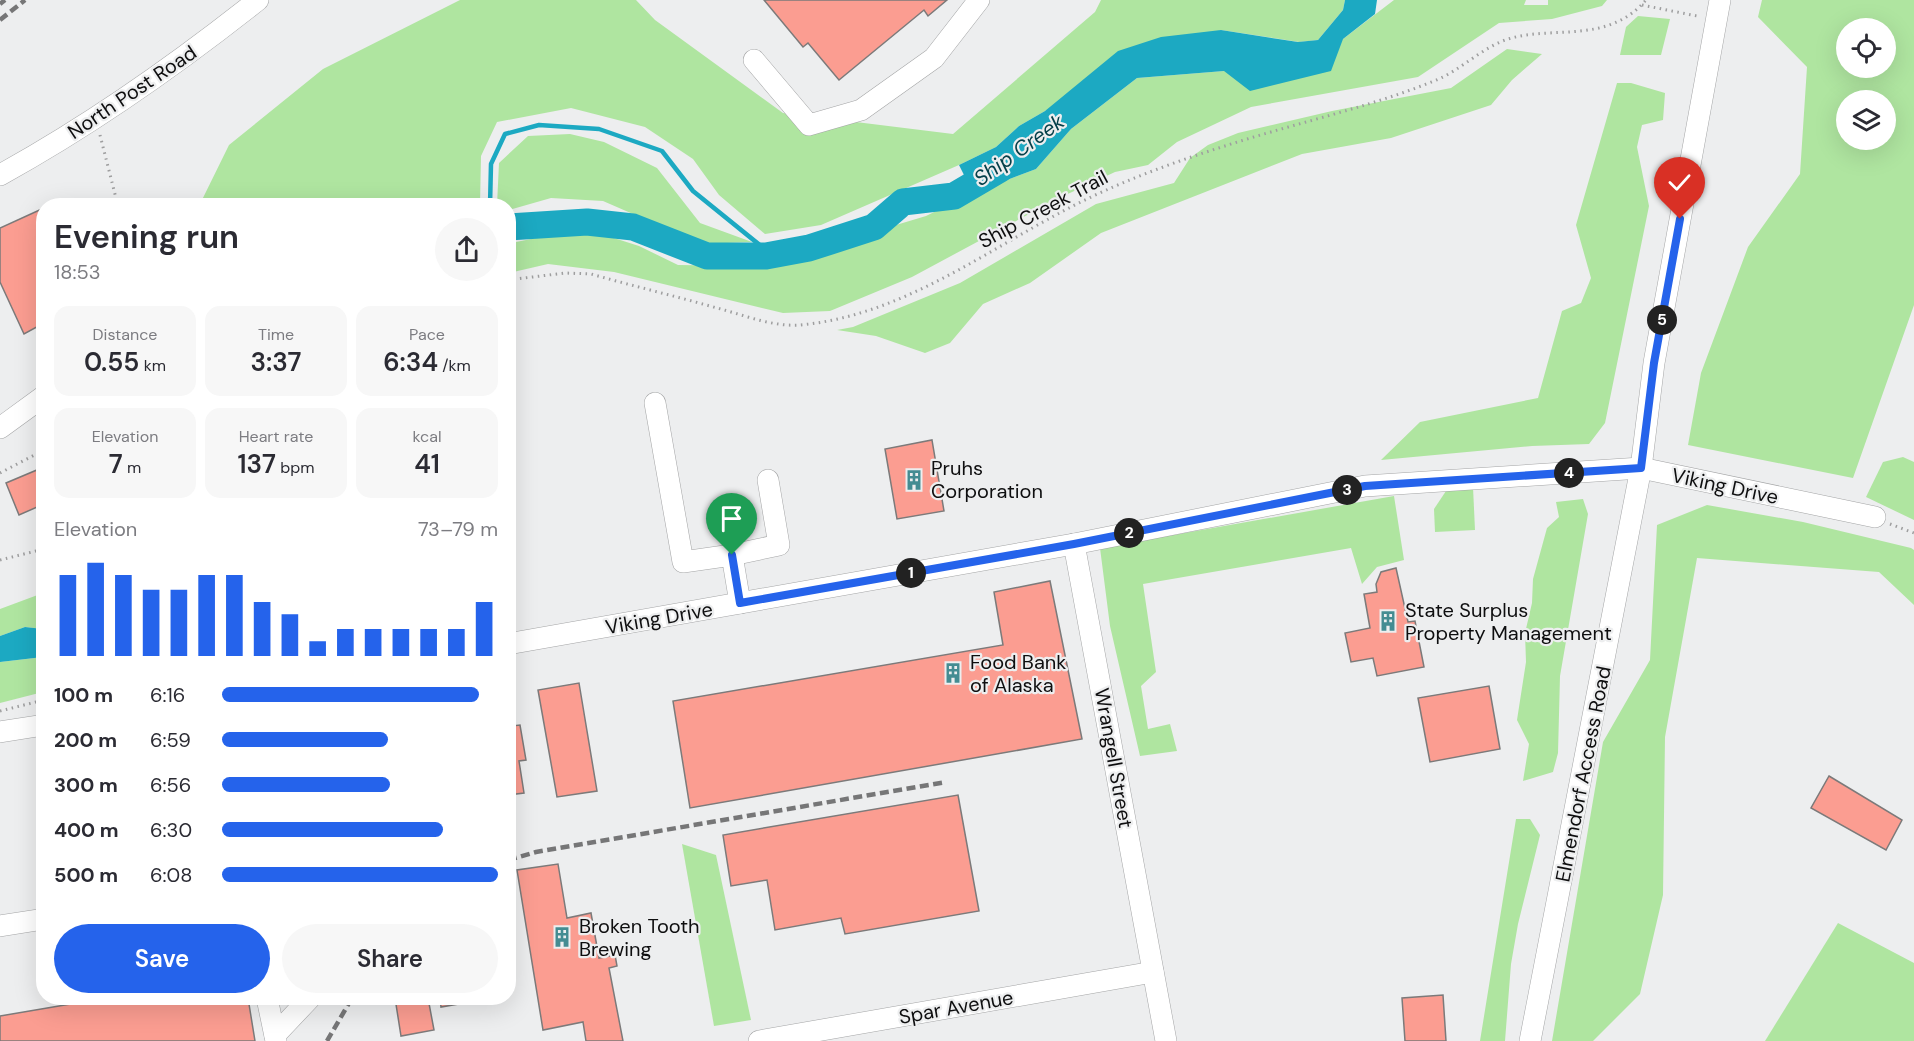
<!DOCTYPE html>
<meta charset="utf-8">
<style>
body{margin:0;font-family:"DM Sans",sans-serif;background:#f7f7f7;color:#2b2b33;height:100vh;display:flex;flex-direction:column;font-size:22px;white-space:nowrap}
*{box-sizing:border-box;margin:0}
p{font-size:20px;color:#7c7c81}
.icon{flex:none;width:33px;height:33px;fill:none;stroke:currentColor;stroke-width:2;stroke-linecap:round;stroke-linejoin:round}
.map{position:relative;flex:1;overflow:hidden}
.side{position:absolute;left:36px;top:198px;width:480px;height:807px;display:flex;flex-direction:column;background:#fff;border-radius:24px;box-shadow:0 6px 24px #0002}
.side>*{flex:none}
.controls{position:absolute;left:1836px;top:18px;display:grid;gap:12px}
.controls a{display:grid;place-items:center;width:60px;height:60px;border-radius:50%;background:#fff;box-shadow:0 6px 24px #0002;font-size:30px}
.pin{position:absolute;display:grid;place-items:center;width:51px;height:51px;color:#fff;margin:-62px -26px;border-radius:50% 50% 50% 0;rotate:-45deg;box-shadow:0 0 6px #0007}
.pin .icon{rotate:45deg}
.km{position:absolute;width:30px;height:30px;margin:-15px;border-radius:50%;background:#222;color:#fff;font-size:16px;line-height:30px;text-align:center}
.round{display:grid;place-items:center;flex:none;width:63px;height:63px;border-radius:32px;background:#f7f7f7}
.headline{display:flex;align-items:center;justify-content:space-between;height:102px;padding:0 18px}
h1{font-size:33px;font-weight:600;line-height:45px}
.figures{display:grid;grid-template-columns:repeat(3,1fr);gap:9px;height:102px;padding:6px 18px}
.figures div{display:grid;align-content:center;border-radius:15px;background:#f7f7f7;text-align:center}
.figures b{font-size:26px;font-weight:600}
.figures small{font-size:16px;font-weight:400}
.figures p{font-size:16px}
.chart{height:168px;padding:12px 18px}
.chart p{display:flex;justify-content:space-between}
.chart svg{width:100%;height:108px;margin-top:6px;stroke:#2563eb;stroke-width:6}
.primary-button{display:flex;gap:12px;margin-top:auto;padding:12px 18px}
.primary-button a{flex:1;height:69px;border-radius:36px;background:#2563eb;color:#fff;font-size:24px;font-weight:600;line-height:69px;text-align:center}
.primary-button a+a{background:#f7f7f7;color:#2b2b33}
ul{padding:0 18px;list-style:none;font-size:20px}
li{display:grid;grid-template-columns:96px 72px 1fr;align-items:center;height:45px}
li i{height:15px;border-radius:8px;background:#2563eb}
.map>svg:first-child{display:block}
</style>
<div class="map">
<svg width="1914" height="1041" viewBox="0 0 1914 1041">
<rect width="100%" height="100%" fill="#edeeef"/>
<g fill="#afe5a0" fill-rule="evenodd">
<path d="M460 0H636L655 20 783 113 953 134 1095 12 1101 0H1345L1343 10 1318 40 1299 42 1221 30 1045 111 1019 126 996 147 959 165 821 225 765 234 719 195 693 159 645 127 571 108 497 122 481 156 480 205 199 206 229 145 323 69Z"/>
<path d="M1394 0H1526L1524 5H1548V0H1607L1602 6 1552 19 1499 23 1418 77 1251 107 1177 142 1148 165 1115 172 1057 199 912 277 830 311 783 313 614 272 548 264 509 273 508 245 511 243 546 236 595 232 639 246 678 265 750 266 827 252 886 228 926 216 973 193 1036 169 1071 129 1137 78 1224 71 1343 39Z"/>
<path d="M1762 0H1914V305L1853 478 1688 445 1701 373 1748 247 1800 174 1807 67 1758 17ZM1846 28H1886V68H1846ZM1846 100H1886V140H1846Z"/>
<path d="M1638 16 1670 19 1661 55H1620L1626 27Z"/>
<path d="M1507 49 1542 54 1512 80 1491 105 1391 138 1302 154 1101 233 1030 283 983 304 950 343 925 353 876 336 837 330 853 327 960 283 1096 204 1174 183 1190 158 1208 145 1238 133 1332 111 1451 88Z"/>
<path d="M1617 83H1631L1665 93 1663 120 1642 125 1637 147 1649 206 1605 423 1589 444 1532 446 1381 460 1420 422 1538 398 1562 311 1581 303 1591 278 1576 225Z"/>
<path d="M570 134 604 142 657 168 700 223 752 242 702 244 603 201 551 198 509 210 508 206 497 205 499 163 528 136Z"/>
<path d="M1903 457 1914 462V520L1866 497 1883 462Z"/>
<path d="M1473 487 1475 530 1435 532 1434 509 1446 491Z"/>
<path d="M1394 496 1404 560 1377 567 1362 584 1351 548 1143 584 1156 672 1141 686 1148 729 1170 724 1177 751 1140 756 1110 626 1100 548Z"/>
<path d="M1583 499 1588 514 1560 676 1558 753 1553 772 1523 781 1529 744 1517 720 1526 662 1525 633 1532 603 1533 579 1547 528 1559 517 1556 502Z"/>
<path d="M1707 505 1803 522 1911 548 1914 550V605L1879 572 1697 558 1665 737 1663 895 1640 994 1593 1041H1552L1603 742 1650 660 1657 525Z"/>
<path d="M43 593V629L25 627 0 636V609Z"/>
<path d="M43 657V692L0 703V662Z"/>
<path d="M1516 819H1530L1540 835 1518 924 1511 964 1505 1041H1480Z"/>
<path d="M682 844 716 855 751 1020 714 1026Z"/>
<path d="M1838 923 1914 963V1041H1765Z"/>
</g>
<g fill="#1ca9c2">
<path d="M1345 0H1377L1375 14 1343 39 1331 71 1250 91 1224 71 1137 78 1071 129 1036 169 973 193 959 165 996 147 1019 126 1045 111 1118 51 1161 37 1221 30 1298 42 1318 40 1343 10Z"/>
<path d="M25 627 43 629V657L0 662V636Z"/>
</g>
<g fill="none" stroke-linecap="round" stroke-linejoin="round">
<path stroke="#1ca9c2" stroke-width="4.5" d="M490 206 491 164 505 134 539 125 599 129 662 151 693 191 772 255"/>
<path stroke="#1ca9c2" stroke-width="27" d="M508 227 587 222 633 227 707 256H766L809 248 874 227 903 202 954 196 1000 169"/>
</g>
<g fill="#fb9d91" stroke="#7c7a7a" stroke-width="1.5">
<path d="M764 0H947L928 16 924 10 839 80 808 43 803 47Z"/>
<path d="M60 200 63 206H48Z"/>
<path d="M44 208V323L24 334 0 282V228Z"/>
<path d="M932 440 944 511 897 519 885 449Z"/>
<path d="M44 467V504L19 515 6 483Z"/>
<path d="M1396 568 1408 622 1415 621 1424 667 1377 676 1373 658 1351 662 1345 633 1370 628 1364 594 1377 592 1376 584 1381 572Z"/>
<path d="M1050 581 1082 739 690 808 673 701 1003 645 994 592Z"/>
<path d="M579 683 597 791 557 797 538 690Z"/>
<path d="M1489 686 1500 749 1430 762 1418 698Z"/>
<path d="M508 712 512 726 520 725 526 760 519 761 524 793 508 795Z"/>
<path d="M1829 776 1902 820 1886 850 1811 808Z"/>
<path d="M958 795 979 911 845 934 841 918 775 930 767 880 731 886 723 835Z"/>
<path d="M44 808V838L39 809Z"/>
<path d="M558 864 567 918 591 913 599 958 615 955 617 966 609 968 623 1041H586L583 1022 543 1030 517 870Z"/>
<path d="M1443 995 1446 1041H1405L1402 998Z"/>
<path d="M106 998H248L255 1041H0V1016Z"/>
<path d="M395 998H428L434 1030 401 1036Z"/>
<path d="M440 998H481V1000L441 1007Z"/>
</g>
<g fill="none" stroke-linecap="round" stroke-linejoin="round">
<g stroke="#a4a5a6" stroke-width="22">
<g id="minor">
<path d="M754 60 809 125 861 110 934 58 979 0"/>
<path d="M0 175C91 125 176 65 258 0"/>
<path d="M655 403 683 562 732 555 740 603"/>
<path d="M0 428 44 396"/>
<path d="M1074 544 1166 1041"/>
<path d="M732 555 779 545 768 480"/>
<path d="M508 644 1074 544 1365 486 1641 468 1875 517"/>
<path d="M0 732 44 725"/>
<path d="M0 926 44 919"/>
<path d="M267 998 276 1041"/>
<path d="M275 1035 310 998"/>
<path d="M759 1041 1153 972"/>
<path d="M1530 1041 1641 468 1654 363 1720 0"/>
</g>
</g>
<g stroke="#9e9e9f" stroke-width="3" stroke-dasharray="1.5 4.5" stroke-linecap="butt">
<path d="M1642 5 1697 16"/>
<path d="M100 135 118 206"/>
<path d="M508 280 565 273 591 274C633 286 675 296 717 308 744 315 772 327 800 325 900 316 984 252 1069 208 1119 182 1174 162 1228 145 1296 123 1367 108 1434 81 1460 71 1481 48 1508 39 1553 25 1607 45 1646 0"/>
<path d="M0 473 44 450"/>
<path d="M1890 524 1914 533"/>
<path d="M0 560 44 549"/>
<path d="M0 711 44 700"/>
</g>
<use href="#minor" stroke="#fff" stroke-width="21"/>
<g stroke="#767677" stroke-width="4.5" stroke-dasharray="9 4.5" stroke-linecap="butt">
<path d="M0 4 5 0"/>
<path d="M0 20 25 0"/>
<path d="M508 860 536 852 946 782"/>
<path d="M327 1041 352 998"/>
</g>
</g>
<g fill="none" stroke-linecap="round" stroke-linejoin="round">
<g stroke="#fff" stroke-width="12">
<path id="route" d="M732 555 740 603 1074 544 1365 486 1641 468 1654 363 1680 219"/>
</g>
<use href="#route" stroke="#2563eb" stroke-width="8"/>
</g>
<defs>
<g id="building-bare" transform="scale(1.62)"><path d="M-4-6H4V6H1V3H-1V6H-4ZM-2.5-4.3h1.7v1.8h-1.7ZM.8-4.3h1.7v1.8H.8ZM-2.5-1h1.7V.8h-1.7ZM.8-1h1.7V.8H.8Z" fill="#448c92" stroke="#edeeef" stroke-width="2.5" paint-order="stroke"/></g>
</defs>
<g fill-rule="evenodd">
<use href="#building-bare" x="914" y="480"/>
<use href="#building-bare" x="1388" y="621"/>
<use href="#building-bare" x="953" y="673"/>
<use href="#building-bare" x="562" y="937"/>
</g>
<g text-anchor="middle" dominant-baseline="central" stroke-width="4.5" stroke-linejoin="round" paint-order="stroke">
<g font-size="20" fill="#0e0e0f" stroke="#edeeef">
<text transform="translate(132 92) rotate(-34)">North Post Road</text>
<text transform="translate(1043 209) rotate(-28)">Ship Creek Trail</text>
<text transform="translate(1725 486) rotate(12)">Viking Drive</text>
<text transform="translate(659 618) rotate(-10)">Viking Drive</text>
<text transform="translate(1114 758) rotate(80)">Wrangell Street</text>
<text transform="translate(1583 774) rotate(-79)">Elmendorf Access Road</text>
<text transform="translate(956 1007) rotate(-10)">Spar Avenue</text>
</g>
<g font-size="20" fill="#0e0e0f" stroke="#edeeef" text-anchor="start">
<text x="931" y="468">Pruhs<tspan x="931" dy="23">Corporation</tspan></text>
<text x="1405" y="610">State Surplus<tspan x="1405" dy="23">Property Management</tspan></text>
<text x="970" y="662">Food Bank<tspan x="970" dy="23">of Alaska</tspan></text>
<text x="579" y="926">Broken Tooth<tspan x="579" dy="23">Brewing</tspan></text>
</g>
<g font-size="21" font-style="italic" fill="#05404a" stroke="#edeeef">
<text transform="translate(1019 150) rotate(-36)">Ship Creek</text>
</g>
</g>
</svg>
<div class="controls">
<a><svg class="icon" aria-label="locate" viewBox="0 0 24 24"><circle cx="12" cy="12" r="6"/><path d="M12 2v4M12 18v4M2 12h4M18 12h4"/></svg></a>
<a><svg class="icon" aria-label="layers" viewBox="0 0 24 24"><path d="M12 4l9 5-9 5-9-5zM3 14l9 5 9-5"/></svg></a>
</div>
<div class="pin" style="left:732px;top:555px;background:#1e9e55"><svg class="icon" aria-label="arrive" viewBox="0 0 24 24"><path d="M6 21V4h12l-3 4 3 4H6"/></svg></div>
<div class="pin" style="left:1680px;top:219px;background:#d93025"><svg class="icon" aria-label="check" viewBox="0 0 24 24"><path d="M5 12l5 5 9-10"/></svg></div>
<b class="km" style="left:911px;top:573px">1</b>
<b class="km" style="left:1129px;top:533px">2</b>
<b class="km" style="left:1347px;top:490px">3</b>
<b class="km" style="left:1569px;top:473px">4</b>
<b class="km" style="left:1662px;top:320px">5</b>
<section class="side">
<div class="headline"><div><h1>Evening run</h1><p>18:53</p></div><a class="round"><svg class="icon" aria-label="share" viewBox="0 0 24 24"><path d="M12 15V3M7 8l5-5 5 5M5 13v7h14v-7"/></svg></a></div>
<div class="figures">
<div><p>Distance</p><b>0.55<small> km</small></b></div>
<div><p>Time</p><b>3:37</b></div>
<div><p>Pace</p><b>6:34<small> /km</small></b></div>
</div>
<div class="figures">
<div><p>Elevation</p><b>7<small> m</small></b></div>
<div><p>Heart rate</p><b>137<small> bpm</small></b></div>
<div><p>kcal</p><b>41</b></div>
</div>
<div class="chart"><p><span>Elevation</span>73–79 m</p>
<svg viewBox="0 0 160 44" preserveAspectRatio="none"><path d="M5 44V11M15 44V6M25 44V11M35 44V17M45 44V17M55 44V11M65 44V11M75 44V22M85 44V27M95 44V38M105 44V33M115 44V33M125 44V33M135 44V33M145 44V33M155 44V22"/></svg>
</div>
<ul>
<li><b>100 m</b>6:16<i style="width:93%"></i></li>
<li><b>200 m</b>6:59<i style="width:60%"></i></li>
<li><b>300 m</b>6:56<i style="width:61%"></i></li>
<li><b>400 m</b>6:30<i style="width:80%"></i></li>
<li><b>500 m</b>6:08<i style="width:100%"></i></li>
</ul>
<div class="primary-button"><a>Save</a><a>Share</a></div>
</section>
</div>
